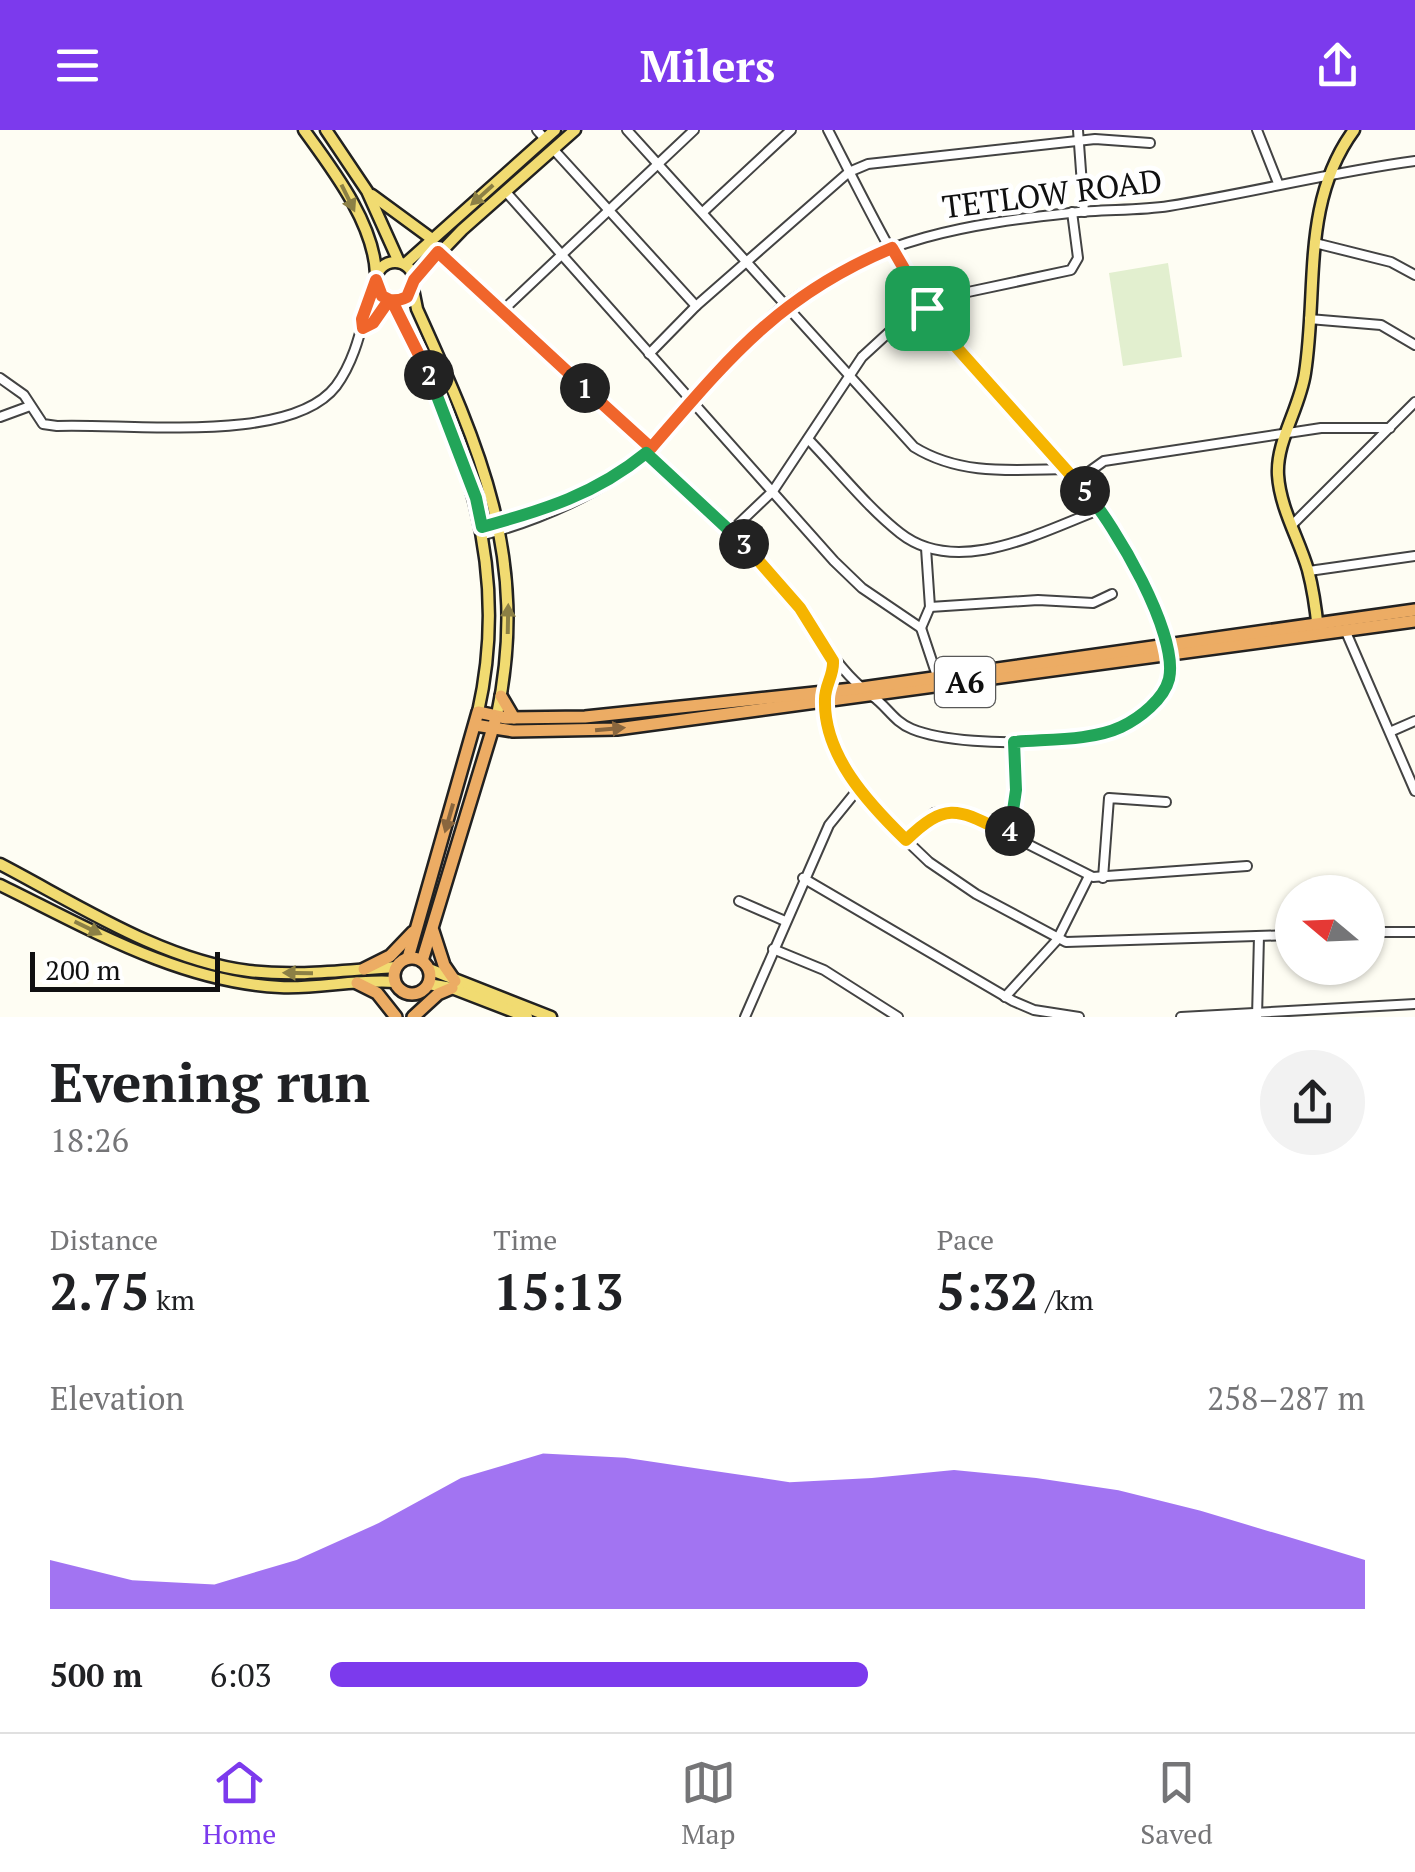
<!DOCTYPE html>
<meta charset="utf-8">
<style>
body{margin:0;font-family:"PT Serif",serif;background:#f2f2f2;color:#202124;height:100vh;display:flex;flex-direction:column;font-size:38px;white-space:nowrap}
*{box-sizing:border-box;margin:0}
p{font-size:32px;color:#757577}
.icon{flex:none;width:55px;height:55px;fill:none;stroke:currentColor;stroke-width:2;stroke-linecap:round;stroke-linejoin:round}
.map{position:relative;height:887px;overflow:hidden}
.side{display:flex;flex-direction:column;background:#fff;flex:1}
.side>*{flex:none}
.needle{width:65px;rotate:289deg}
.buttons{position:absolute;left:1275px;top:745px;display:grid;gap:20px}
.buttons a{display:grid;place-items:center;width:110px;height:110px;border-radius:50%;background:#fff;box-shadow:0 2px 8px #0004;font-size:50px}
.scale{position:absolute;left:30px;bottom:25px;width:190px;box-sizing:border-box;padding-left:10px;border:5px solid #101010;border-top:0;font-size:28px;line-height:35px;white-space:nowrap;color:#101010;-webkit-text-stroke:8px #fff;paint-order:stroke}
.pin{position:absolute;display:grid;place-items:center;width:85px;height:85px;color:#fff;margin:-42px;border-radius:20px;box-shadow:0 5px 15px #0006}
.km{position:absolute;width:50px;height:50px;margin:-25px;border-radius:50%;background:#222;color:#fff;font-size:28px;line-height:50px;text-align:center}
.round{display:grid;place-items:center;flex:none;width:105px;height:105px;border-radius:52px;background:#f2f2f2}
.headline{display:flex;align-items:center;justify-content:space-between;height:170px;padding:0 50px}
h1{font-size:55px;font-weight:700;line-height:75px}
.stats{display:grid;grid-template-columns:repeat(3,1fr);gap:15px;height:170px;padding:10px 50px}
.stats div{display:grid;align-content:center}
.stats b{font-size:50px;font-weight:700}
.stats small{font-size:28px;font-weight:400}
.stats p{font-size:28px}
.chart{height:280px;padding:20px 50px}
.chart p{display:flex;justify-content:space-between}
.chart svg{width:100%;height:180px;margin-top:10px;fill:#7c3aed;opacity:.7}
ul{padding:0 50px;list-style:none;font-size:32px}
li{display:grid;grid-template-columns:160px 120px 1fr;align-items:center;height:75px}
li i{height:25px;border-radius:12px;background:#7c3aed}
header{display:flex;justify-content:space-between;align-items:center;height:130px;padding:0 50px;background:#7c3aed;color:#fff;font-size:45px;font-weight:700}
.tabs{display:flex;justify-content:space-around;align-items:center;height:140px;border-top:2px solid #e0e0e0;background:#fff;font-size:28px;color:#757577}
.tabs a{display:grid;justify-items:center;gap:5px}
.tabs .active{color:#7c3aed}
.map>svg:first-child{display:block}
</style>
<header><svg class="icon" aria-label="menu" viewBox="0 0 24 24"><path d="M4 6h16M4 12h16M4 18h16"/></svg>Milers<svg class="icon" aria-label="share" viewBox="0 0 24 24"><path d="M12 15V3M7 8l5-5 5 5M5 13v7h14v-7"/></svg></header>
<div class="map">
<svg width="1415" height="887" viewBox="0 0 1415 887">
<rect width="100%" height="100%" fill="#fefdf3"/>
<path fill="#e2efcf" d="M1168 133 1182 227 1123 236 1109 143Z"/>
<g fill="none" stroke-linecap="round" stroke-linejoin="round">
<g stroke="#434343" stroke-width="12">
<g id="minor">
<path d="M537 0 545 9"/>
<path d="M627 0 914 317C961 346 1013 340 1066 339"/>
<path d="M828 0C862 66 896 137 939 198 958 224 983 247 1005 271 1063 335 1118 398 1153 479 1162 500 1172 520 1170 544 1162 623 965 621 912 599 894 592 887 576 872 566"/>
<path d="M1078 0 1084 82"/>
<path d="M1257 0 1278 53"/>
<path d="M554 20 696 176"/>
<path d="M506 62 834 431 862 458 921 498 937 546"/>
<path d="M703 82 791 0"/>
<path d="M1315 113 1391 132 1415 145"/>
<path d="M438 123 651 319"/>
<path d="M927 178 968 162 1071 140 1078 128 1072 82"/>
<path d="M501 182 694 0"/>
<path d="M1309 189 1381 195 1415 215"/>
<path d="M363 198 373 193 389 170"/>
<path d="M649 224 696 176 849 42 868 34 1095 9 1150 13"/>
<path d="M0 248 24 265 43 294 57 296C129 293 291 315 336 256 359 225 363 185 375 150"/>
<path d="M0 287 30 276"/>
<path d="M808 309C838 340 867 377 900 403 957 448 1041 402 1099 380"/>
<path d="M647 323C696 369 746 414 790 465 816 496 830 530 861 557"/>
<path d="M1076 351 1104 331 1321 298H1390"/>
<path d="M1292 395 1415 272"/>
<path d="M482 397 534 384"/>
<path d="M731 401 773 361 862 227 924 170"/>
<path d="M484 405C539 390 604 363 646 324 697 276 734 211 792 170 879 108 968 94 1070 83 1103 79 1137 81 1169 76 1251 63 1332 42 1415 31"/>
<path d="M1309 441 1415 426"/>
<path d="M930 477 1038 470 1093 473 1112 464"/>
<path d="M921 498 930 477 926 418"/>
<path d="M1346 502 1415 661"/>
<path d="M833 531 825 571 834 616 849 645 883 688 929 732 976 764 1066 812 1292 805"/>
<path d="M1392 601 1415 591"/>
<path d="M1009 705 1016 659 1014 612"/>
<path d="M906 710 934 683 949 681 988 694 1093 747 1247 736"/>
<path d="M803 748 1013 871 1034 880 1079 887"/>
<path d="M1103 748 1109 668 1166 672"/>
<path d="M739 771 785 791"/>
<path d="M1368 802H1415"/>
<path d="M773 819 824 840 898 887"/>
<path d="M1005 867 1057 810 1089 746"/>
<path d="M745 887 829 695 859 658"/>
<path d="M1181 887 1415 874"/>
<path d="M1257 887 1259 806"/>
</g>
</g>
<g stroke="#212121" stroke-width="15">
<g id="major">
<path d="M304 0C333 40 374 93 376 144"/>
<path d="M326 0 367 61 399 132"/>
<path d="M372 65 432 109"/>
<circle cx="395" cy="151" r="19"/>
<path d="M405 134 555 0"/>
<path d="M414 150 462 100 575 0"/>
<path d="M413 159 417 179C480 318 530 429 497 585"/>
<path d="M392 171C460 306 513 428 478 582"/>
<path d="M1318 500C1316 480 1313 459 1308 440 1299 409 1280 378 1278 345 1276 311 1300 278 1305 243 1318 159 1301 72 1354 0"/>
<path d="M0 734C77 774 161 830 249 841 298 847 346 840 396 837"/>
<path d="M0 755C88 798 179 852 280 857 318 859 356 849 395 852"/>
<path d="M429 839 551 887"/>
<path d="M428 854 452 858 527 887"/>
</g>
</g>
<g stroke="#212121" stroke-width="16">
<g id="highway">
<path d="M501 566 514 588"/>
<path d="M475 595 513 601 617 599 1415 491"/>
<path d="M433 801 444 835 455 851"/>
<path d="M408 828 478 582 506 588 585 587 862 558 1415 480"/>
<circle cx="412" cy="846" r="18"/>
<path d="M422 831 495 591"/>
<path d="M364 839 390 826 413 802"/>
<path d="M357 853 377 863 396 887"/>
<path d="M413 887 438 864 452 858"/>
</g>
</g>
<use href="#minor" stroke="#fff" stroke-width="8"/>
<use href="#major" stroke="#f1db71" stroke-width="10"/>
<use href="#highway" stroke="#ecac64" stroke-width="11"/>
</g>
<defs><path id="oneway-solid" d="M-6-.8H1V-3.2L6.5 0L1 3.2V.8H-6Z" transform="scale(2.5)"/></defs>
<g fill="#8c8045">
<use href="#oneway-solid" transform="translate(482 65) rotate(138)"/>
<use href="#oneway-solid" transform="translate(348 68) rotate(64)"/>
<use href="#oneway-solid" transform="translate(508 489) rotate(-89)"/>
<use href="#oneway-solid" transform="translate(88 798) rotate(26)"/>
<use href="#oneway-solid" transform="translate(298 843) rotate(-179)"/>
</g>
<g fill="#89663e">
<use href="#oneway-solid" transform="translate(610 599) rotate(-5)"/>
<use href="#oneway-solid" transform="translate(449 688) rotate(106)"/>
</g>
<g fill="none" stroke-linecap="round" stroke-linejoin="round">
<g stroke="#fff" stroke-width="20">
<path id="split-1" d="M585 258 651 318C728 229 779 165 892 118L927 178"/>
</g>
<g stroke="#fff" stroke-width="20">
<path id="split-2" d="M429 245 392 171 382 166 376 150 362 189 363 198 373 193 389 170C396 171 401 170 407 167L414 150 438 122 585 258"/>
</g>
<g stroke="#fff" stroke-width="20">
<path id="split-3" d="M429 245 476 368 482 397C544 380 596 364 646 323L744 414"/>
</g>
<g stroke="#fff" stroke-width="20">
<path id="split-4" d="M744 414 800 478 833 531C834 545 825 555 825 569 823 625 868 673 906 710 948 669 959 680 1010 705V701"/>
</g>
<g stroke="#fff" stroke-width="20">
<path id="split-5" d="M1010 701 1016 660 1014 612C1047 609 1091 611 1121 597 1140 588 1164 569 1169 549 1179 504 1115 395 1085 361"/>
</g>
<g stroke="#fff" stroke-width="20">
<path id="split-6" d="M927 178 941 200 1085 361"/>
</g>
<use href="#split-1" stroke="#f0652b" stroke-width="12"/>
<use href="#split-2" stroke="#f0652b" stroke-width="12"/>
<use href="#split-3" stroke="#22a559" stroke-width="12"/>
<use href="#split-4" stroke="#f5b400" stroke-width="12"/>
<use href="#split-5" stroke="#22a559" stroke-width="12"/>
<use href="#split-6" stroke="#f5b400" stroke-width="12"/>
</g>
<g text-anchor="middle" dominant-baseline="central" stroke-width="10" stroke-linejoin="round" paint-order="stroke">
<rect fill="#fff" stroke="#585858" stroke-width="2.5" x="935" y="527" width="60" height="50" rx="8"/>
<g font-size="30" font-weight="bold" fill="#101010">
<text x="965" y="552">A6</text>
</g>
<g font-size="32" fill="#101010" stroke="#fff">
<text transform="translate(1052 63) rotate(-7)">TETLOW ROAD</text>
</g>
</g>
</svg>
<div class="buttons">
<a><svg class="needle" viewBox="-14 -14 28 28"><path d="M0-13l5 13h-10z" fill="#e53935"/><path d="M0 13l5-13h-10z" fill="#757577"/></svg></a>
</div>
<div class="scale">200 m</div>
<div class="pin" style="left:927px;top:178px;background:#1e9e55"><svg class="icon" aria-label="arrive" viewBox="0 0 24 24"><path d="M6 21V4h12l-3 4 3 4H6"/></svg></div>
<b class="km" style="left:585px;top:258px">1</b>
<b class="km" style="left:429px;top:245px">2</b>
<b class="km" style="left:744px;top:414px">3</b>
<b class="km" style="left:1010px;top:701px">4</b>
<b class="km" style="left:1085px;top:361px">5</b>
</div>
<section class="side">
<div class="headline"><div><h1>Evening run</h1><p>18:26</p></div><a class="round"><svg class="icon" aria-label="share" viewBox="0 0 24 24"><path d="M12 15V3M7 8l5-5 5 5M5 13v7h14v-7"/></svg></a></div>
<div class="stats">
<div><p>Distance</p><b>2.75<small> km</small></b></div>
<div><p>Time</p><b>15:13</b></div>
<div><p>Pace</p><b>5:32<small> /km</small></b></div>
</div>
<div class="chart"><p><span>Elevation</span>258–287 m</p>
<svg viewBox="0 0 160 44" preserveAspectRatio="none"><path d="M0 44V32L10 37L20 38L30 32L40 23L50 12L60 6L70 7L80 10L90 13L100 12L110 10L120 12L130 15L140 20L150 26L160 32V44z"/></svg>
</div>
<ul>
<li><b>500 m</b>6:03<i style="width:52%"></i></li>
</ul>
</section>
<nav class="tabs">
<a class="active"><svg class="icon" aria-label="home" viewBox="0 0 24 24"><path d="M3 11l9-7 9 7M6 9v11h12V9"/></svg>Home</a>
<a><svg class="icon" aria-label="map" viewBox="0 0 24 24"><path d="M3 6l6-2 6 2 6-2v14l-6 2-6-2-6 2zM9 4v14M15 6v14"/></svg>Map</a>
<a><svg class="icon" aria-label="saved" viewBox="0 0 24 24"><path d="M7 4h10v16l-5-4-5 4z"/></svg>Saved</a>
</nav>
